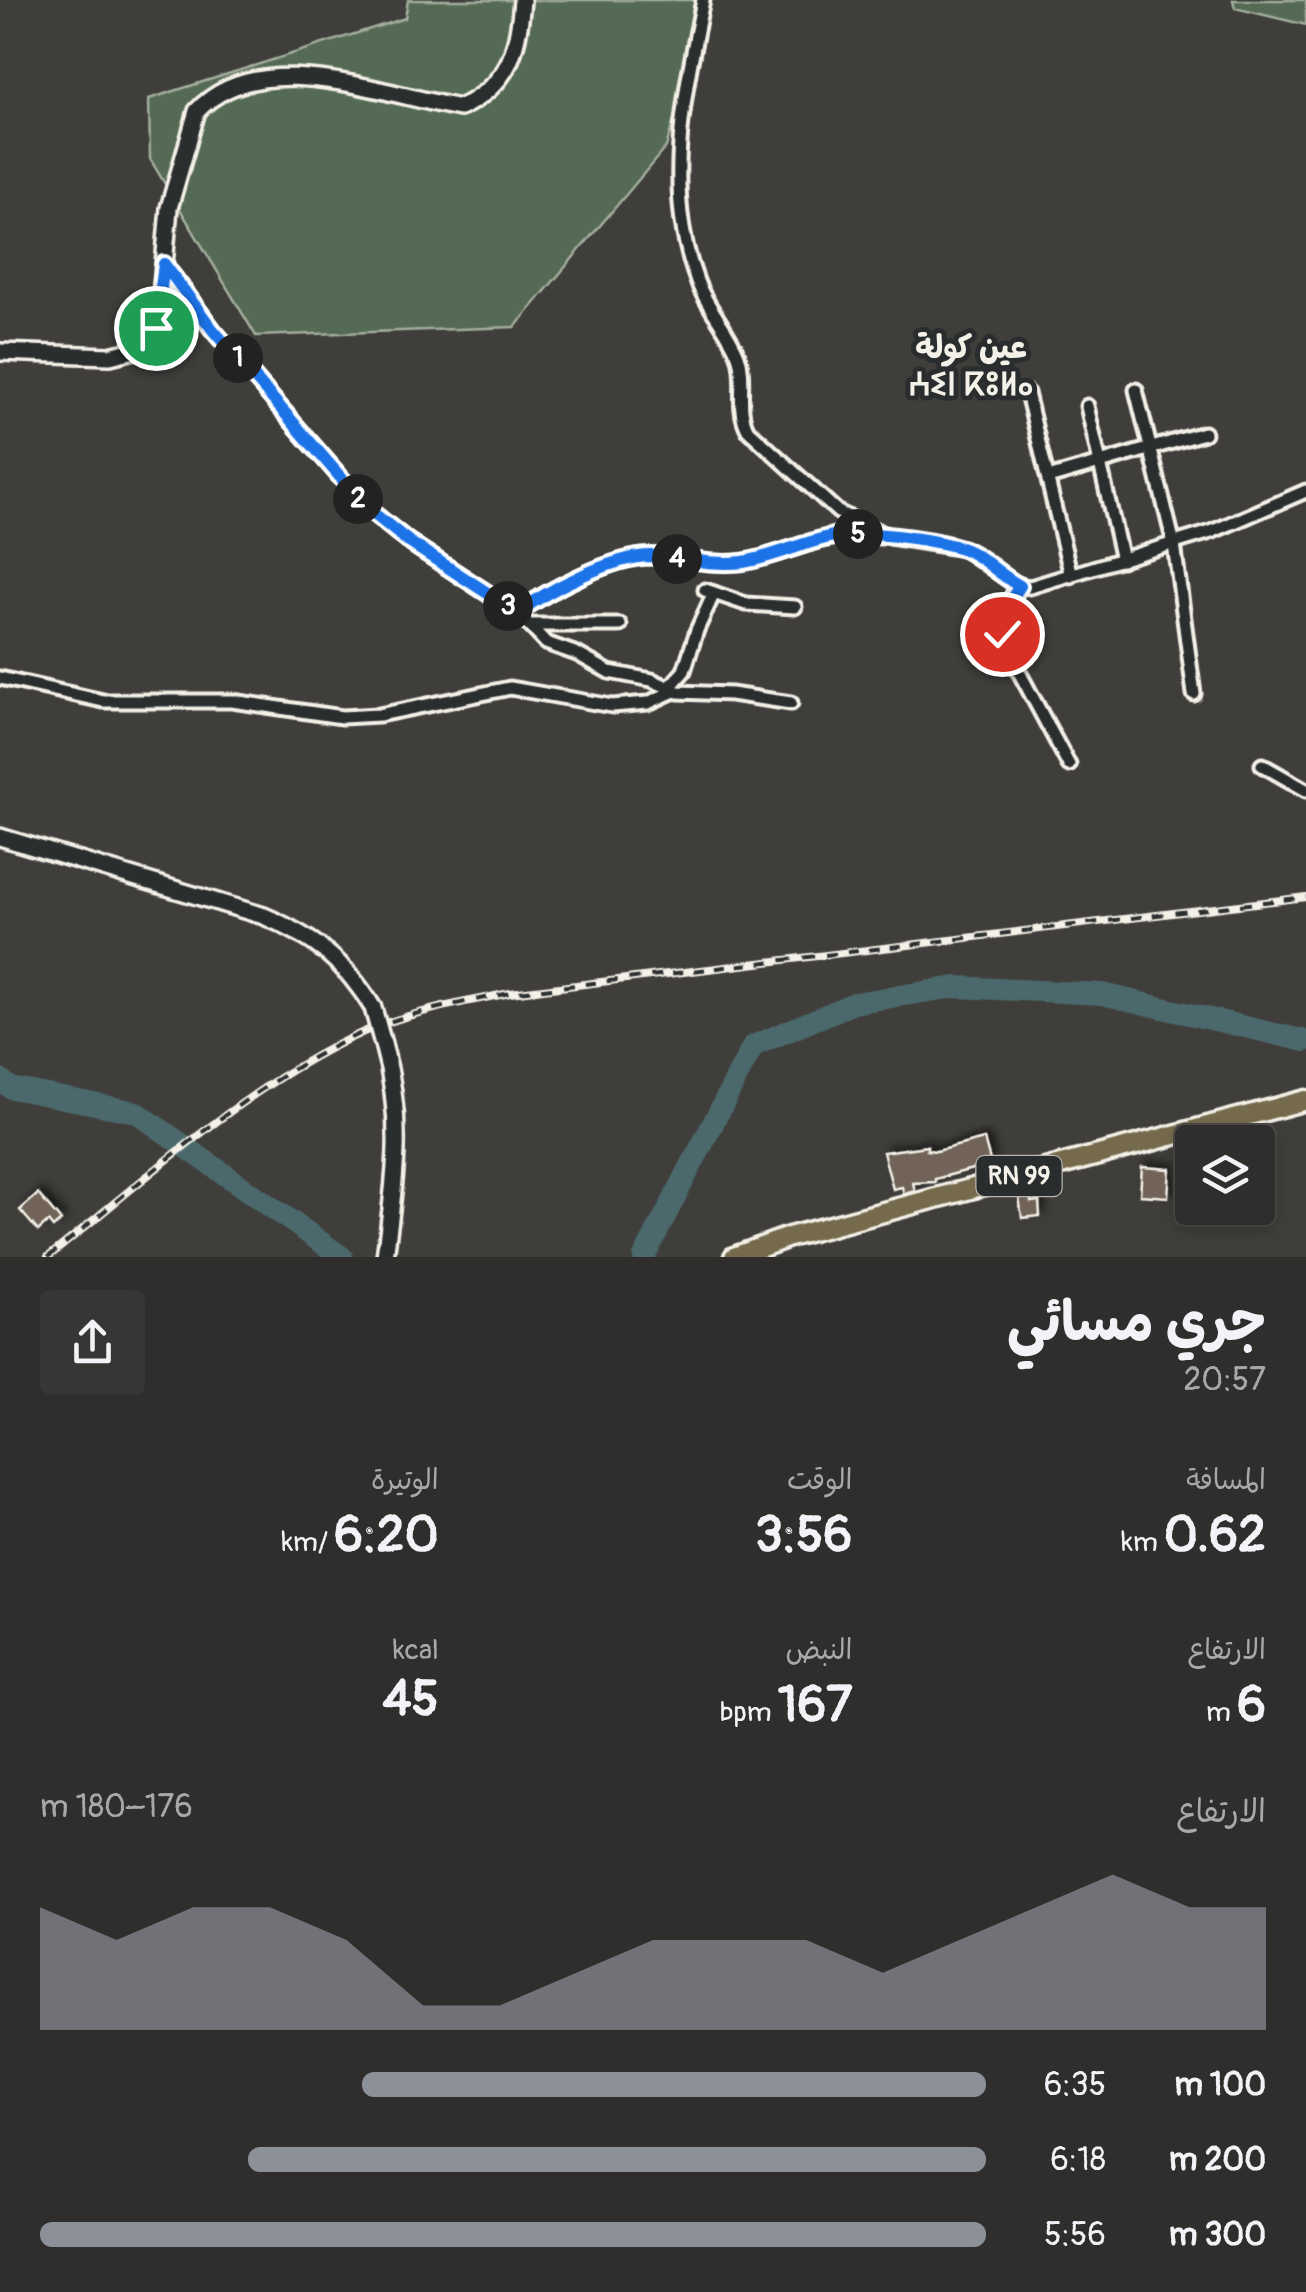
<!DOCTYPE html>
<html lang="ar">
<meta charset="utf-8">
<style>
body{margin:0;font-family:Pangolin,"Playpen Sans Arabic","Noto Sans Tifinagh",sans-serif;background:#373634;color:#f1f3f6;direction:rtl;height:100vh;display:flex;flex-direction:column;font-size:38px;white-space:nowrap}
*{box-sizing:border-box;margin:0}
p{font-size:32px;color:#a7a8a9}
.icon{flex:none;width:55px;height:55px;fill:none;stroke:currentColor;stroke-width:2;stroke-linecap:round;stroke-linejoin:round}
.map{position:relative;height:1257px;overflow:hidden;direction:ltr}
.panel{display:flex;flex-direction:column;background:#2f2e2c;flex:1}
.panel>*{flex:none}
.controls{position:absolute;left:1175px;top:1125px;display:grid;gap:20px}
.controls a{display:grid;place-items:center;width:100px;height:100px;border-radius:10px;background:#2f2e2c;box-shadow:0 5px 15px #0003,0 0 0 2px #4a4a48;font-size:50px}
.pin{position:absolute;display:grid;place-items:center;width:85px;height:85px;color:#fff;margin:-42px;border:5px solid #fff;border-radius:50%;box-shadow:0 2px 10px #0007}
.km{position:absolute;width:50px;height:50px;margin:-25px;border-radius:50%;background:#222;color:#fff;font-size:28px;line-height:50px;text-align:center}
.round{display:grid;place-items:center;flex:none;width:105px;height:105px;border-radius:10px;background:#373634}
.headline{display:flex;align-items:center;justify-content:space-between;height:170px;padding:0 40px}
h1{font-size:55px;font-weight:700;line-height:75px}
.metrics{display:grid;grid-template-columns:repeat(3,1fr);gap:15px;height:170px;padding:10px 40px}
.metrics div{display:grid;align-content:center}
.metrics b{font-size:50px;font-weight:700}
.metrics small{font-size:28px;font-weight:400}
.metrics p{font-size:28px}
.chart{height:280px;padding:20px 40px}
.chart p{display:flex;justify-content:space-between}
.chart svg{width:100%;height:180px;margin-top:10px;fill:#8c9099;opacity:.7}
ul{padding:0 40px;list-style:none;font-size:32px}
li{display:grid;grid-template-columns:160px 120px 1fr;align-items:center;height:75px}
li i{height:25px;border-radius:12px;background:#8c9099}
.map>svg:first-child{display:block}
</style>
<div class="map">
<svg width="1306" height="1257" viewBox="0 0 1306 1257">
<defs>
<filter id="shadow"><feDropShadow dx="5" dy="-5" stdDeviation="5" flood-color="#0009"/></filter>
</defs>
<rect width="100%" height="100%" fill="#3f3e3b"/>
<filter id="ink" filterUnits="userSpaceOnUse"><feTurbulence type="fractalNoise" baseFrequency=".01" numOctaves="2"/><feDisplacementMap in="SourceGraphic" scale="20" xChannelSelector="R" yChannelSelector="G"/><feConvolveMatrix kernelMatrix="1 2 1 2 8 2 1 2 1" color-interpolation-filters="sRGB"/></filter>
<g filter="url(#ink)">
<g fill="#556a54" stroke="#a4ae9e" stroke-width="2.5">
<path d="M408 0H709L666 147 515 327 256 336 150 159 149 99 405 18Z"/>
<path d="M1233 0H1306V25L1235 8Z"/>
</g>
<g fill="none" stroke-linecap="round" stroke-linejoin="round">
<g stroke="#4b696c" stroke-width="22">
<path d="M0 1080 11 1088 136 1112 342 1257"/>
<path d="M644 1257 753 1046 854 1003 956 987 1102 994 1306 1041"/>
</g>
</g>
<g fill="#716458" stroke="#f4f1e8" stroke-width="2.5" filter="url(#shadow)">
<path d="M984 1139 991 1164 935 1179V1182L913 1183 915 1191 904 1194 902 1187 893 1189 883 1152 927 1146V1150L937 1151Z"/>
<path d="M1142 1167 1170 1169 1168 1197 1140 1195Z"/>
<path d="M38 1194 61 1221 53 1228 48 1222 38 1231 20 1210Z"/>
<path d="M1031 1196V1202L1039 1201 1040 1216 1022 1218 1019 1197Z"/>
</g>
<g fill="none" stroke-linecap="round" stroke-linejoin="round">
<g stroke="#f4f1e8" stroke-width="19">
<g id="street">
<path d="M703 0C685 93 662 189 697 281 707 308 728 329 738 355 747 380 735 407 748 430L838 512 890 537 964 549 1015 584 1030 587 1211 532 1306 491"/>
<path d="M164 264 213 330 368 509 409 542 518 613 546 643 577 654 609 672 652 680 678 692 731 694 791 703"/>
<path d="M1136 390 1174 544 1194 694"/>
<path d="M1027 393 1071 576"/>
<path d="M1087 406 1122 560"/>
<path d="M1048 478 1204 433"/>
<path d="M1019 586C1006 604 999 618 1003 642L1069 765"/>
<path d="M705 590 746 604 795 607"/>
<path d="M518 613C548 590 614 555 652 557 686 558 718 568 752 560 799 550 832 529 881 537"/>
<path d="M529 625H620"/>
<path d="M0 678 103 701H232L342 717 379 715 510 688 612 706 648 703 674 691"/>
<path d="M669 688 684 671 697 630 714 593"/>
<path d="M1262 765 1306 790"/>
</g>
</g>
<g stroke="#f4f1e8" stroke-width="22">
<g id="secondary">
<path d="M0 352 110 356 134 350 149 339 160 311 169 208 197 111C260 44 384 95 460 108 509 84 518 52 522 0"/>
<path d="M0 837 264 916C313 937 345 961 373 1008"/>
<path d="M383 1044C405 1121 395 1179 385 1257"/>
</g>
</g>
<g stroke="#f4f1e8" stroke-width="25">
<path id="primary" d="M734 1257 789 1237 1306 1100"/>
</g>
<use href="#street" stroke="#2a2d2e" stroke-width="11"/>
<use href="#secondary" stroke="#2a2d2e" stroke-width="15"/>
<use href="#primary" stroke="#756b4b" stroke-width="18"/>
<g stroke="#f4f1e8" stroke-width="8">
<path id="rail" d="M48 1257C147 1178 260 1073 378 1026 420 1010 466 1002 510 993L1306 897"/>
</g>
<use href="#rail" stroke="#2a2d2e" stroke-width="4" stroke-dasharray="11" stroke-linecap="butt"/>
<g stroke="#f4f1e8" stroke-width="22" stroke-linecap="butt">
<path id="secondary-bridge" d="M373 1008 383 1044"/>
</g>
<use href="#secondary-bridge" stroke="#2a2d2e" stroke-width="15"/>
</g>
</g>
<g fill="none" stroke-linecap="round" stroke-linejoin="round" filter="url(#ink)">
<g stroke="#fff" stroke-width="20">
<path id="route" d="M156 328 164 264 213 330 368 509 409 542 518 613C547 590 614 556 651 556 682 557 711 566 743 562 776 557 807 540 839 535 866 530 927 539 954 546 980 552 997 574 1020 586L1004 610 1002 634"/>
</g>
<use href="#route" stroke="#1a73e8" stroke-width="12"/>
</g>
<g text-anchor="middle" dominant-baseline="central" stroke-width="10" stroke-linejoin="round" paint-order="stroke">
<rect fill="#2a2d2e" stroke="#b7b6b0" stroke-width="2.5" x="976.5" y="1156" width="85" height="40" rx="8"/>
<g font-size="25" font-weight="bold" fill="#f4f1e8">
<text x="1019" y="1176">RN 99</text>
</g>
<g font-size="32" font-weight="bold" fill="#f4f1e8" stroke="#2a2d2e">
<text x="971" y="348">عين كولة<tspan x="971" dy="37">ⵄⵉⵏ ⴽⵓⵍⴰ</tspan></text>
</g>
</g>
</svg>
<div class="controls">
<a><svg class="icon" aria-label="layers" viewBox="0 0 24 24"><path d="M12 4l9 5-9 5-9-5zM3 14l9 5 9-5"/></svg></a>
</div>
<div class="pin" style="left:156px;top:328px;background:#1e9e55"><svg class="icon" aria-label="arrive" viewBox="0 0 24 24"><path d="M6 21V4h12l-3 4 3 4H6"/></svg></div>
<div class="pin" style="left:1002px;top:634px;background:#d93025"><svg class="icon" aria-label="check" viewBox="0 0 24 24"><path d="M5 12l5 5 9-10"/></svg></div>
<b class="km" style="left:238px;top:358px">1</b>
<b class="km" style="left:358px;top:499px">2</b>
<b class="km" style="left:508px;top:606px">3</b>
<b class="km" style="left:677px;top:559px">4</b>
<b class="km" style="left:858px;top:534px">5</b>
</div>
<section class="panel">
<div class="headline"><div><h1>جري مسائي</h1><p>20:57</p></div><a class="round"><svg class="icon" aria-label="share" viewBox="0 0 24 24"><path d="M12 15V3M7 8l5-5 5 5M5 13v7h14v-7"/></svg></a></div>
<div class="metrics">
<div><p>المسافة</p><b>0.62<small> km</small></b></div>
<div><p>الوقت</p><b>3:56</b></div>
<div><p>الوتيرة</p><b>6:20<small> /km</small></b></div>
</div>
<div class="metrics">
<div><p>الارتفاع</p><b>6<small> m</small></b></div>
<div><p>النبض</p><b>167<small> bpm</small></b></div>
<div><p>kcal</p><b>45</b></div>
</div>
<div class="chart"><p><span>الارتفاع</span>176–180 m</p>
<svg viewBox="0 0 160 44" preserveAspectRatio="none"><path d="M0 44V14L10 22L20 14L30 14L40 22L50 38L60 38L70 30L80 22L90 22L100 22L110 30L120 22L130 14L140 6L150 14L160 14V44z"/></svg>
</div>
<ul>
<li><b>100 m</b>6:35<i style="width:66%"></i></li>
<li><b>200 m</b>6:18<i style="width:78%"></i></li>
<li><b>300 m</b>5:56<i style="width:100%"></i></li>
</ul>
</section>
